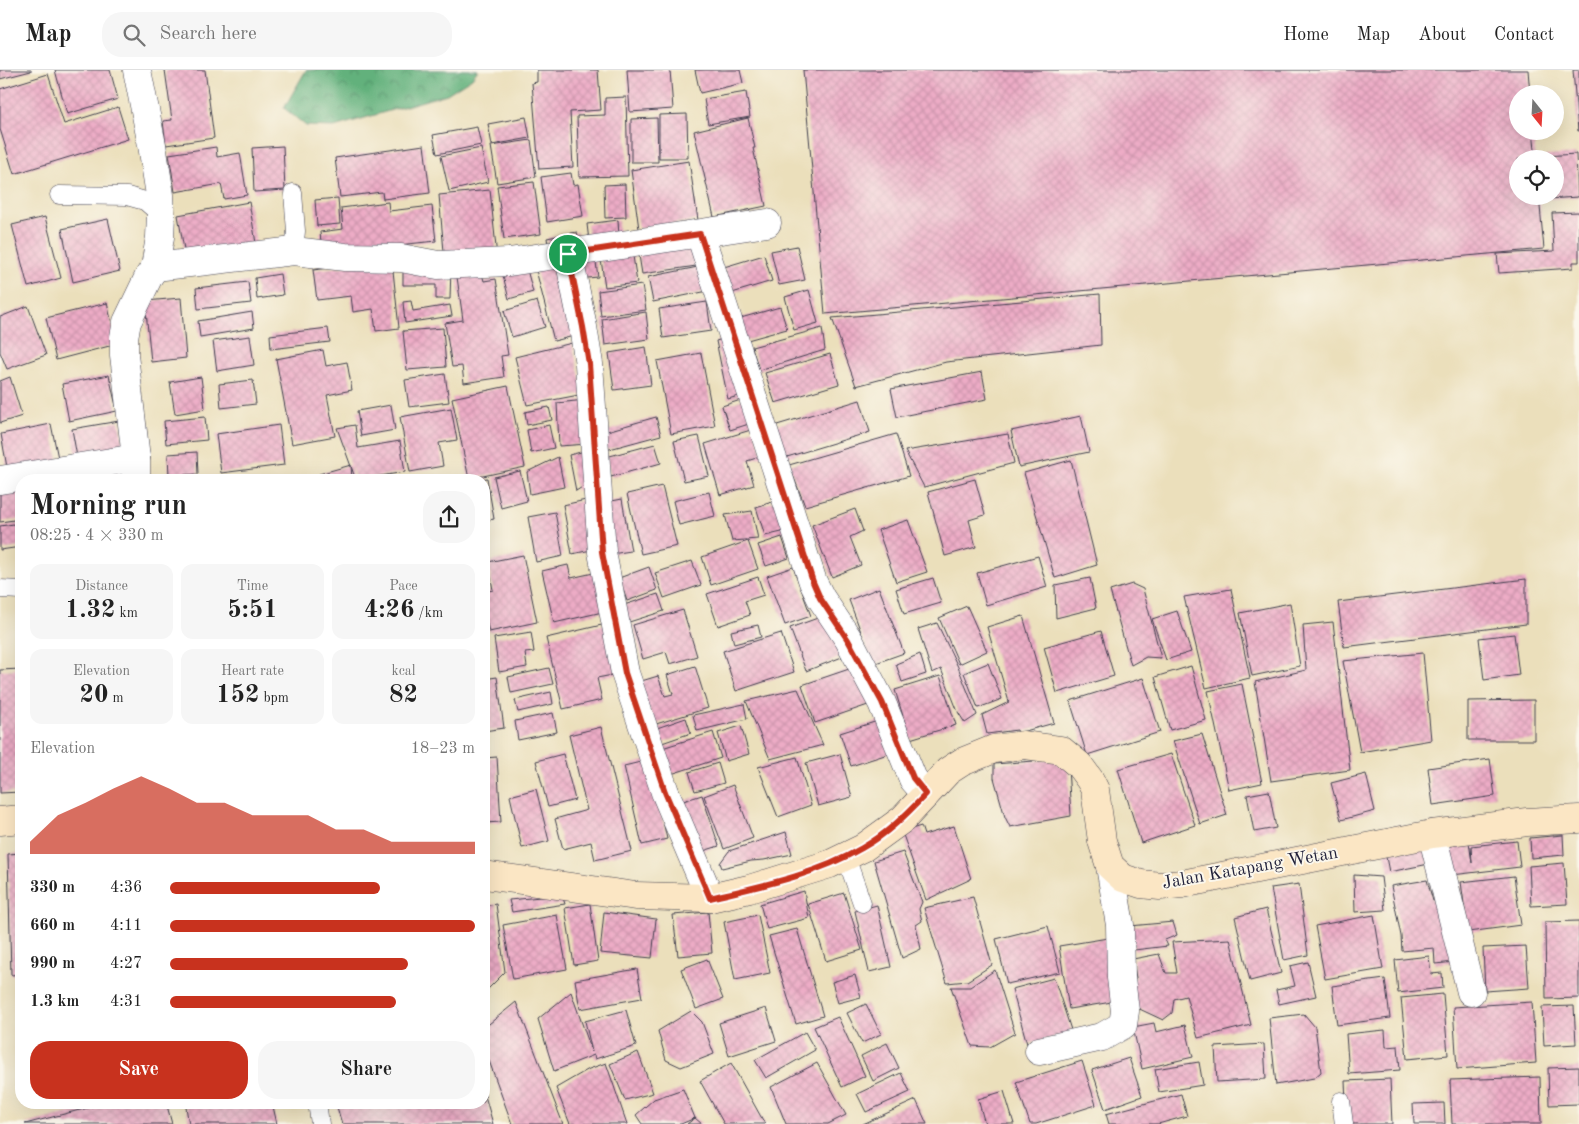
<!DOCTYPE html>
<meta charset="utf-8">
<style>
body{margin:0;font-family:"Old Standard TT",serif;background:#f6f6f6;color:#222;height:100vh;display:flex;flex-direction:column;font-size:19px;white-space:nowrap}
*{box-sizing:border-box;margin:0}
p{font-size:16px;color:#767676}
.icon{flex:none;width:28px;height:28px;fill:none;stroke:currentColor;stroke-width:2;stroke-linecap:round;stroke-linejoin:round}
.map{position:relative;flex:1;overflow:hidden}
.sheet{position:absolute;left:15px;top:404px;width:475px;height:635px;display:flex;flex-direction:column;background:#fff;border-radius:20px;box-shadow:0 5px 20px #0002}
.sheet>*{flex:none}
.needle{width:32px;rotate:162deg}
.buttons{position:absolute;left:1509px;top:15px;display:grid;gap:10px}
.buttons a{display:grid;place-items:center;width:55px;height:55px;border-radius:50%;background:#fff;box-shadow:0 5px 20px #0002;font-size:25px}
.pin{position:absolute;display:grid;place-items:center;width:42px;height:42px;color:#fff;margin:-21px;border:2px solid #fff;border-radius:50%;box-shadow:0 1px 5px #0007}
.round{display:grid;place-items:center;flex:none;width:52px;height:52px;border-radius:20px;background:#f6f6f6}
.headline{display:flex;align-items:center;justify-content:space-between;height:85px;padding:0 15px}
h1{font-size:28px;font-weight:700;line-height:38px}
.metrics{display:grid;grid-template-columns:repeat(3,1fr);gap:8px;height:85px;padding:5px 15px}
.metrics div{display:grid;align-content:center;border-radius:12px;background:#f6f6f6;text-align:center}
.metrics b{font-size:25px;font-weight:700}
.metrics small{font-size:14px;font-weight:400}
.metrics p{font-size:14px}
.chart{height:140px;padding:10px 15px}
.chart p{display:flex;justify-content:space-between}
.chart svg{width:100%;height:90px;margin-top:5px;fill:#c8321e;opacity:.7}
.button{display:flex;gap:10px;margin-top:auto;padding:10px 15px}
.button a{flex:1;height:58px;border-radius:20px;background:#c8321e;color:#fff;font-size:20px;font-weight:700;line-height:58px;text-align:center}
.button a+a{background:#f6f6f6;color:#222}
ul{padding:0 15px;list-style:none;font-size:16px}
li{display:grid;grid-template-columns:80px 60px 1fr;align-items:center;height:38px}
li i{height:12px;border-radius:6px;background:#c8321e}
header{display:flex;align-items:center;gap:30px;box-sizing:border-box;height:70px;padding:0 25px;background:#fff;border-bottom:1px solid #e0e0e0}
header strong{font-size:24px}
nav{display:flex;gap:28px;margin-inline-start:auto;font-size:18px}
.search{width:350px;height:45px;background:#f6f6f6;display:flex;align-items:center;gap:12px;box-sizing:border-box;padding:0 18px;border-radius:20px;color:#767676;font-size:19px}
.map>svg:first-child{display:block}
</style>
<header>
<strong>Map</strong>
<div class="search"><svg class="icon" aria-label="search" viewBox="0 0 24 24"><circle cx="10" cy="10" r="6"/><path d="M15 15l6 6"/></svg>Search here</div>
<nav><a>Home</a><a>Map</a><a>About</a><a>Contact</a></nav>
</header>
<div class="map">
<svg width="1579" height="1054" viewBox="0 0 1579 1054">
<defs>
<pattern id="forest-crowns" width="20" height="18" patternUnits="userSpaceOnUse" patternTransform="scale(1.25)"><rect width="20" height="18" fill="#62b17c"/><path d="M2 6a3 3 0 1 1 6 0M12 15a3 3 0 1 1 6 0" fill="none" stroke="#509067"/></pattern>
<pattern id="building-cross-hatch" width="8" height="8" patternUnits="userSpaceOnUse" patternTransform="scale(1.25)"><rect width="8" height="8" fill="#edacc6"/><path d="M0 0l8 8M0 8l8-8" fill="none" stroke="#cb94ab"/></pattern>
</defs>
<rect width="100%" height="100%" fill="#fbf7ec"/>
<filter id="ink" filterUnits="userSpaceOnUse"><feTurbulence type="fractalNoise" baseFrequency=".02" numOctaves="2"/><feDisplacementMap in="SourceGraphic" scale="10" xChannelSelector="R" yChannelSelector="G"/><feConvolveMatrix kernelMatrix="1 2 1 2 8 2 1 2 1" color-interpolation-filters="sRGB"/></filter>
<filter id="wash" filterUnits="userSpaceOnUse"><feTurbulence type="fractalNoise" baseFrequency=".0096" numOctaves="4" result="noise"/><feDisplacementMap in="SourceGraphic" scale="20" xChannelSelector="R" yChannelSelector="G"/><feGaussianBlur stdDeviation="1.12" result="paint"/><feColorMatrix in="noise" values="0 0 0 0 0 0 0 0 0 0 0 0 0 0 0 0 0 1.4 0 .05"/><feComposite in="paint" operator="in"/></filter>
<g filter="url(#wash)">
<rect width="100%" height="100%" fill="#ebdfbb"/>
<path fill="url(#forest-crowns)" stroke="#426a5c" d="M306 0H478L472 8 447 24 334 57 306 56 284 38Z"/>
<g id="blocks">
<g fill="url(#building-cross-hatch)">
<path d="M0 0H31V1L0 9Z"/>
<path d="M55 0H110L118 29 67 44Z"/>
<path d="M165 0H205L214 68 166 75 163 51 172 50Z"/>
<path d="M537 0H598L601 40 570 42 573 97 539 99 532 13 537 12Z"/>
<path d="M627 0H670L673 39 630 42Z"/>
<path d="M695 0H740L743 13 700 23Z"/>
<path d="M803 0H1528L1530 24H1518V61H1533L1536 89H1518V126H1539L1544 179 825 244Z"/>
<path d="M1573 0H1579V61H1578Z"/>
<path d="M48 4 64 54 118 37 128 69 14 104 0 59V19Z"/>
<path d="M746 22 750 47 708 54 704 29Z"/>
<path d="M626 27 628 106 579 107 577 46 605 45V28Z"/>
<path d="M687 44 688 88H659V45Z"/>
<path d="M526 47 530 68 492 75 488 54Z"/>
<path d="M657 48 658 92H631V49Z"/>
<path d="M748 48 755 78H753L766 136 714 147 694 61Z"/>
<path d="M477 57 481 75 437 84 433 65Z"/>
<path d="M531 70 536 107 497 113 491 76Z"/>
<path d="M424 75 430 123 383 129 382 122 340 127 335 88Z"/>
<path d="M283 76 285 120 254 122 252 78Z"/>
<path d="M216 77 217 87 240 83 247 125 224 129 221 114 175 122 169 84Z"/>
<path d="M481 78 488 112 449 121 441 86Z"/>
<path d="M1576 84 1578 127 1548 129 1547 126H1555V89H1545V86Z"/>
<path d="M689 91 698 150 639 159 631 100Z"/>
<path d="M571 103 573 115 578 114 583 146 547 152 541 107Z"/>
<path d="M534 112 541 164 504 169 497 116Z"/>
<path d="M625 114 626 147 605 148 604 115Z"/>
<path d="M490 120 497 187 445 193 439 125Z"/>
<path d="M338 128 340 154 317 156 315 130Z"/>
<path d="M249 132 257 179 186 191 178 145Z"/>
<path d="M388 132 389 141 432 136 436 171 322 183 320 162 343 159 341 138Z"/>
<path d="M1579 142V192H1573V198L1499 203 1497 184 1554 181 1552 143Z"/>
<path d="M45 147 61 208 28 217 12 155Z"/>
<path d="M108 149 120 201 73 212 62 159Z"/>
<path d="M618 150 619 167 589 171 587 154Z"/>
<path d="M577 162 580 175 549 181 547 168Z"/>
<path d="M692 172 696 196 642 204 638 179Z"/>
<path d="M797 176 805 210 779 215 771 181Z"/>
<path d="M632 179 637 213 605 217 600 183Z"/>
<path d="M595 185 598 207 578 209 575 188Z"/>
<path d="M764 185 772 211 732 223 724 197Z"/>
<path d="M563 189 582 264 554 271 535 196Z"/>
<path d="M392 191 399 258 376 261 373 239 353 242 351 226 317 230 313 200Z"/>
<path d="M526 196 533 222 509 229 502 202Z"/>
<path d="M703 196 708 221 653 232 648 207Z"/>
<path d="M403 198H451L450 229H436V215H403Z"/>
<path d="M280 204 283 225 257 229 255 208Z"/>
<path d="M482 204 484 211 496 209 508 285 501 286 504 307 464 313 462 296 452 297 445 253 463 250 457 207Z"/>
<path d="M248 212 251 233 198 239 196 218Z"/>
<path d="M642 215 646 240 601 246 598 221Z"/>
<path d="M809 220 818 253 794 260 785 227Z"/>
<path d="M1100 224 1101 275 946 292 856 316 832 248Z"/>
<path d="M181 228 186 288 151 292 145 231Z"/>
<path d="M411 231 413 241 450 235 452 246 405 253 403 232Z"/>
<path d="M537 231 545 257 512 267 504 241Z"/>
<path d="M707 232 711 261 663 268 659 239Z"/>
<path d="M107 233 117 274 56 290 46 248Z"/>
<path d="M28 236 46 285 7 299 0 282V247Z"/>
<path d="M780 237 787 259 744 271 737 249Z"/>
<path d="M252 242 254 258 200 267 198 251Z"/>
<path d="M646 242 649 269 605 275 602 249Z"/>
<path d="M328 258 330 272 271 279 270 265Z"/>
<path d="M443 258 446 297 407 300 403 261Z"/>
<path d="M822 258 825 280 759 300 752 277Z"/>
<path d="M250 266 254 295 217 301 213 271Z"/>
<path d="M728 267 742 325 728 329 716 271Z"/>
<path d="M572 273 584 324 527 335 515 287Z"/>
<path d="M646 277 651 315 614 320 609 283Z"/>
<path d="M323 280 326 296 347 292 352 320 327 325 335 366 292 374 276 289Z"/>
<path d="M701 283 715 356 671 364 657 291Z"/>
<path d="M830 284 839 314 775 333 765 303Z"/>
<path d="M982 302 987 329 897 347 891 319Z"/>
<path d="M445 304 449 332 409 337 405 310Z"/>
<path d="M109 305 117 341 69 351 62 314Z"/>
<path d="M10 307 22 346 0 353V311Z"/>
<path d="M201 307 205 339 175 344 170 312Z"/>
<path d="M253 310 256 334 221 338 219 314Z"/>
<path d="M508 316 525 397 469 409 452 328Z"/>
<path d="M744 329 752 353 730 360 722 336Z"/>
<path d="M585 330 588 374 559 376 557 333Z"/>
<path d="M860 330 870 362 777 390 767 358Z"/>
<path d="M391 335 395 360 361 366 357 341Z"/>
<path d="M549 337 552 350 527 355 525 342Z"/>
<path d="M451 338 457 370 439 373 443 396 410 402 400 347Z"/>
<path d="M1081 346 1089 382 1019 397 1011 361Z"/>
<path d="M205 347 207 370 166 374 164 351Z"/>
<path d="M656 347 661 365 606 380 600 363Z"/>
<path d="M119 351 124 379 77 387 72 359Z"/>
<path d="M51 354 59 393 8 403 1 364Z"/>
<path d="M279 355 284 395 221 403 216 364Z"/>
<path d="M355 355 358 378 400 371 405 402 356 410 337 358Z"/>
<path d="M549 355 554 378 531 383 527 360Z"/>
<path d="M754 359 763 386 747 391 754 415 720 425 705 374Z"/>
<path d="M896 364 909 406 805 436 789 395Z"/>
<path d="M1008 364 1014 393 924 417 905 381Z"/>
<path d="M699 366 709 406 684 411 674 371Z"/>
<path d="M655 374 661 393 611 407 606 387Z"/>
<path d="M585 381 587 414 576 421 569 385Z"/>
<path d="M197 382 198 404 169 406 168 384Z"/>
<path d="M558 387 564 417 530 424 527 402Z"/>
<path d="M1071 390 1097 495 1055 508 1024 403Z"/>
<path d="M351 395 352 410H321L319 404Z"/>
<path d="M520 401 527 431 501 438 494 407Z"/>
<path d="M487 408 494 449 484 451V410L480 409Z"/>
<path d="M975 409 985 445 969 450 976 477 945 486 928 422Z"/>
<path d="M21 415V449L0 452V418Z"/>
<path d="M662 416 677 476 641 484 627 424Z"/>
<path d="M709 422 715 446 679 455 673 431Z"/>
<path d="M622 429 631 481 611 484 602 433Z"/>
<path d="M782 429 790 460 765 466 756 437Z"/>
<path d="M586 430 596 479 572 484 563 435Z"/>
<path d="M855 439 863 461 850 467 861 495 832 507 812 455Z"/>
<path d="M752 441 758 469 732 471 725 445Z"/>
<path d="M555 442 563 486 536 492 528 447Z"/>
<path d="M908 450 927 502 896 512 878 460Z"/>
<path d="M21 453V477L0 480V456Z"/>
<path d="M782 467 789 488 766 496 758 475Z"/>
<path d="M748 471 758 499 711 515 702 487Z"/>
<path d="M523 485 537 552 489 562 484 541V522L493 520 488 492Z"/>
<path d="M1038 486 1047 517 986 535 977 503Z"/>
<path d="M692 491 701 515 664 528 655 503Z"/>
<path d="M568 495 571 508 598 502 607 541 554 553 542 501Z"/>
<path d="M649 497 657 520 627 531 619 508Z"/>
<path d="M793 497 811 546 785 555 767 506Z"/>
<path d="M758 507 764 525 745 531 750 545 718 556 707 524Z"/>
<path d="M933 508 941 533 904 544 896 519Z"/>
<path d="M1090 508 1096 538 1056 548 1055 515Z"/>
<path d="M1526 509V554L1344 577 1338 532Z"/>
<path d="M1132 514 1143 519 1161 588 1146 587 1131 595 1110 521Z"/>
<path d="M879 518 904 583 873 594 849 530Z"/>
<path d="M1231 519 1250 608 1206 618 1184 527Z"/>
<path d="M658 524 664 541 626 553 621 536Z"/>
<path d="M1290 533 1300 596 1252 606 1240 543Z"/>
<path d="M967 536 987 581 959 594 939 548Z"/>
<path d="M683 540 697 586 670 594 666 582 643 589 633 555Z"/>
<path d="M1177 541 1191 582 1166 590 1152 549Z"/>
<path d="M826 545 842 587 806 601 790 558Z"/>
<path d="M1023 546 1054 653 1018 663 1017 660 987 664 982 645 1009 632 987 557Z"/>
<path d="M1333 552 1350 700 1271 711 1255 612 1306 600 1303 555Z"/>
<path d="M937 553 958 597 977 645 965 653 958 642 941 599 932 603 918 559Z"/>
<path d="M606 554 618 604 597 608 602 630 563 639 546 568Z"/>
<path d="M758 555 761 567 734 574 731 561Z"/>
<path d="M1101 561 1114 606 1057 623 1044 577Z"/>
<path d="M531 562 534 582 525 583 527 597 499 602 494 568Z"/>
<path d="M781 563 794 602 736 621 723 581Z"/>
<path d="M1514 564 1519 605 1484 610 1479 568Z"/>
<path d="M1423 583 1431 670 1360 682 1343 591Z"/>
<path d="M920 584 926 604 902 612 896 594Z"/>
<path d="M988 593 1002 629 978 638 964 603Z"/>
<path d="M695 596 708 638 656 654 635 613 658 606 665 626 673 624 667 605Z"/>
<path d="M858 596 871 634 815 653 802 615Z"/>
<path d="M1191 596 1206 650 1170 660 1155 607Z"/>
<path d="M549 598 553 614 511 623 508 607Z"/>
<path d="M21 599V722L0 723V600Z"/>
<path d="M940 606 956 655 910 669 895 620Z"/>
<path d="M497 607 504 658 484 661V609Z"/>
<path d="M1143 608 1160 662 1087 685 1070 631Z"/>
<path d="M1242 614 1262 713 1229 720 1208 621Z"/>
<path d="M798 619 823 675 770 689 746 631Z"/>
<path d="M551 622 553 634 518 642 515 630Z"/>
<path d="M1534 630V670H1468V631Z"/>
<path d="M744 634 747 649 697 661 693 645Z"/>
<path d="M553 643 557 662 518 670 515 651Z"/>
<path d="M686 648 691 663 662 673 657 658Z"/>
<path d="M884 649 894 682 851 696 840 663Z"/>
<path d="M741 656 749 684 726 691 718 663Z"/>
<path d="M601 657 632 781 595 790 591 772 563 779 555 749 587 740 569 665Z"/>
<path d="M713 662 721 688 668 705 659 679Z"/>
<path d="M1202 664 1227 745 1200 754 1173 671Z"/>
<path d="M563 684 575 730 548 737 536 691Z"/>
<path d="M840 684 852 727 818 736 806 693Z"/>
<path d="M1171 684 1195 755 1141 773 1118 699Z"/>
<path d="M497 687 501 752 484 753V688Z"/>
<path d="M797 687 811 735 778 747 758 697Z"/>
<path d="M1061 689 1068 697 1071 746 1010 757 1005 747 994 708V694Z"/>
<path d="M1490 689 1495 726 1433 735 1428 698Z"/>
<path d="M649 690 667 769 642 775 624 696Z"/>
<path d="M718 693 724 713 695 721 689 702Z"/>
<path d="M1366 704 1375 741 1341 750 1331 713Z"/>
<path d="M733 715 753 768 724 779 704 726Z"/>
<path d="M536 719 549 771 522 778 510 726Z"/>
<path d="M1269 721 1276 758 1254 762 1247 725Z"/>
<path d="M702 725 719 776 697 783 680 732Z"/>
<path d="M921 756 924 765 954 756 971 809 926 830 902 762Z"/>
<path d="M786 762 792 784 764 790 751 791 722 798 720 793 729 781Z"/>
<path d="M1563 765 1564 785 1531 788 1530 768Z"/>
<path d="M1517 771 1520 797 1452 805 1445 777 1469 772 1472 793 1471 776Z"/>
<path d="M1425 779 1429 794 1389 802 1385 782Z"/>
<path d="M903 782 922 832 919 839 922 851 916 855 921 879 902 888 874 791Z"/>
<path d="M21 783V904L11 905 8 784Z"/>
<path d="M1564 793 1567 834 1531 836 1529 796Z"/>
<path d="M1354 805 1381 807 1385 840 1355 842Z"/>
<path d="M1514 806 1521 855 1468 862 1461 812Z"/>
<path d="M1427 810 1433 831 1446 829 1455 892 1435 894 1434 878 1402 881 1401 866 1391 816Z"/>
<path d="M1299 814 1308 885 1284 890 1271 818Z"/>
<path d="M804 821 809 848 767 859 760 834Z"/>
<path d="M844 823 862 880 826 891 808 834Z"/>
<path d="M562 825 565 834 512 842 509 830Z"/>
<path d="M973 827 992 895 967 911 947 913 924 838Z"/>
<path d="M496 834 505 902 484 923V836Z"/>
<path d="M590 834 598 891 574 895 565 838Z"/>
<path d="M877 835 891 897 869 902 855 841Z"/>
<path d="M1266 839 1281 903 1250 911 1235 847Z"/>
<path d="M604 842 656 849 652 888 600 883Z"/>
<path d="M708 842 712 883 678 886 673 845Z"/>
<path d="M557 845 567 899 513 909 503 855Z"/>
<path d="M758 845 770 903 735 910 724 852Z"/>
<path d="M1374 845 1383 899 1325 909 1315 856Z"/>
<path d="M1579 851V928L1546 929 1545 852Z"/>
<path d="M1173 852 1177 865 1165 870 1168 876 1134 880 1130 856Z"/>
<path d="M1048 856 1060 902 1007 914 996 869Z"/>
<path d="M797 859 823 946 796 954 769 866Z"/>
<path d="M1108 868 1118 931 1069 939 1059 876Z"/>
<path d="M1230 869 1251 955 1198 968 1186 926 1174 929 1172 943 1163 950 1131 935 1127 910 1136 908 1133 889 1159 884 1166 903H1177L1172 872Z"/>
<path d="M1526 876 1529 918 1485 921 1483 878Z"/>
<path d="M1429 886 1431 904 1442 903 1443 918 1398 923 1395 890Z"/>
<path d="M707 889 723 929 696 939 681 899Z"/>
<path d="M1308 892 1316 926 1279 934 1276 920 1295 916 1290 896Z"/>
<path d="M637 899 642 928 580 939 575 910Z"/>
<path d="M995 900 1015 963 990 977 972 976 951 917H970Z"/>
<path d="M855 905 861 927 838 933 832 912Z"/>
<path d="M1054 908 1072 963 1027 974 1012 919Z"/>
<path d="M1385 909 1390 948 1337 955 1332 916Z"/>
<path d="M571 922 592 982 585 951 626 940 636 976 595 989 594 985 554 1001 538 949Z"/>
<path d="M1443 924 1448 985 1407 989 1401 928Z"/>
<path d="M516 932 563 1054H512L484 977V958Z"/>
<path d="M1532 932 1536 993 1457 999 1453 937Z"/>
<path d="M866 934 881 964 862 973 847 943Z"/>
<path d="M1574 936 1576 974 1544 976 1542 937Z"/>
<path d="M766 938 776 971 729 986 719 953Z"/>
<path d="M691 941 702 952 714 984 681 997 666 990 658 961Z"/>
<path d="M1304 944 1315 957 1321 1002 1314 1008 1276 1015 1269 948Z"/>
<path d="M838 947 865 1006 842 1017 814 957Z"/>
<path d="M1154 953 1156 962 1185 955 1193 987 1142 999 1133 957Z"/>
<path d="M1385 960 1386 977 1398 976 1400 1000 1349 1004 1346 964Z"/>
<path d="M805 962 815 980 766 1008 755 990Z"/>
<path d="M887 973 899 998 873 1011 861 986Z"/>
<path d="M1264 974 1266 1009 1217 1012 1215 977Z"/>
<path d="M638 982 653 1023 625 1030 610 994Z"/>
<path d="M1129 988 1142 1026 1105 1039 1092 1000Z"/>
<path d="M1082 991 1096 1035 1036 1054H1030L1016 1012Z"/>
<path d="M1199 992 1203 1015 1159 1022 1155 999Z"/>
<path d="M606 993 627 1054H570L556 1018 589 999Z"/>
<path d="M731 993 765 1054H724L700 1011Z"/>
<path d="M817 993 846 1045 828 1054H786L771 1017Z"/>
<path d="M1579 997V1034L1549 1035 1548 998Z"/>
<path d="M901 1003 910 1022 866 1042 857 1024Z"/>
<path d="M1540 1007 1541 1054H1452L1450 1010Z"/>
<path d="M1390 1009 1392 1054H1347L1345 1011Z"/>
<path d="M683 1019 695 1048 702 1054H687L695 1048 681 1054H642L636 1045 654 1029Z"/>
<path d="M1004 1021 1014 1054H985L978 1029Z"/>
<path d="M484 1022 493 1054H342L337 1037 354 1032H484Z"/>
<path d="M1181 1024 1187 1046 1158 1054H1109L1106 1044Z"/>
<path d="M916 1030 927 1054H863Z"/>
<path d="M111 1032H166L172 1054H25Z"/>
<path d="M185 1032H272L277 1054H189Z"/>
<path d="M1444 1033 1445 1054H1414L1413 1034Z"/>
</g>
</g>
</g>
<g filter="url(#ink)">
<use href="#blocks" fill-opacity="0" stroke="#403e4e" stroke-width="1"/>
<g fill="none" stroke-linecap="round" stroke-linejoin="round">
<g stroke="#403e4e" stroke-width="19">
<g id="lane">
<path d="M293 123 296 161 294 181"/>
<path d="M59 125 127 126 145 131 161 145"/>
<path d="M0 519 21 520"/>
<path d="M846 787 862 833"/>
<path d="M1341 1031 1344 1054"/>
<path d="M317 1032 320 1054"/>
</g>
</g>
<g stroke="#403e4e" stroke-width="29">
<g id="street">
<path d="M700 164 813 512 821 528 849 570 864 599 882 633 913 709 926 724"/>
<path d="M568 183 583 257 589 294 602 482 625 603 665 722 710 828"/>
<path d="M155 197 294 181 345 187 401 188 438 195 509 192 767 153"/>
<path d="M0 410 136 388"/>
<path d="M136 410V388L124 285V267L127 252 149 206 155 197 160 167 161 145 160 125 152 75 137 0"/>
<path d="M1432 764 1471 922"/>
<path d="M1039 981 1102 967 1123 955 1125 941 1121 908 1120 855 1110 796"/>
</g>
</g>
<g stroke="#403e4e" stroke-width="29">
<g id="secondary">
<path d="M0 751 21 749"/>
<path d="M484 805 636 826 710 828 749 819 830 794 863 778 903 749 948 701 962 692 994 679 1024 675 1061 680 1079 695 1090 710 1095 720 1102 771 1110 796 1123 808 1141 814 1160 816 1182 814 1432 764 1527 752 1579 749"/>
</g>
</g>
<use href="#lane" stroke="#fff" stroke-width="18"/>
<use href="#street" stroke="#fff" stroke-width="28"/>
<use href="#secondary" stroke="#fbe6c4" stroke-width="28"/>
</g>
</g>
<g fill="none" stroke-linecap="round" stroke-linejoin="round" filter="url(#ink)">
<g stroke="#fff" stroke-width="10">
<path id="route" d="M700 164 813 512 820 528 848 570 882 632 913 708 926 724C907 744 887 764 862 778 816 805 761 816 710 828L665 722 625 603 602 482 589 294 583 257 568 184Z"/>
</g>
<use href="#route" stroke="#c8321e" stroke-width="6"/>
</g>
<g text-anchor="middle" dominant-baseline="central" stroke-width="4" stroke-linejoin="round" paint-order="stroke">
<g font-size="18" fill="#22223b" stroke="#fbf7ec">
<text transform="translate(1250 798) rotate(-10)">Jalan Katapang Wetan</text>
</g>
</g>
</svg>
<div class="buttons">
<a><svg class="needle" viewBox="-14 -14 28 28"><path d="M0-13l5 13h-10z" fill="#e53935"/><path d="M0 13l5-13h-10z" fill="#767676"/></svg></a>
<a><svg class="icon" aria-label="locate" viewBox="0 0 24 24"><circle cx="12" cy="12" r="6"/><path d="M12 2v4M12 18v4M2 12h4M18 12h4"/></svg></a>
</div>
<div class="pin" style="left:568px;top:184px;background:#1e9e55"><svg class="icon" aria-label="arrive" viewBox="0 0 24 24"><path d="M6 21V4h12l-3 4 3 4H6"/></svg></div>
<section class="sheet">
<div class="headline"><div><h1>Morning run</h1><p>08:25 · 4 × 330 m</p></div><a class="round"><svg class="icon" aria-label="share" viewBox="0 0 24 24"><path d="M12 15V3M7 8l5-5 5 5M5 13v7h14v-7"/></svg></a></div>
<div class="metrics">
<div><p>Distance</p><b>1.32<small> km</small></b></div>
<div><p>Time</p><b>5:51</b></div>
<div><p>Pace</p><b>4:26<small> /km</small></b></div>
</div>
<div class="metrics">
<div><p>Elevation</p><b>20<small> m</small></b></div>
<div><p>Heart rate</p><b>152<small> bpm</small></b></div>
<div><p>kcal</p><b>82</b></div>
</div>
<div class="chart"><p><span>Elevation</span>18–23 m</p>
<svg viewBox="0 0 160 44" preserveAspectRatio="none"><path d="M0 44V38L10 25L20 19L30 12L40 6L50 12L60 19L70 19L80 25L90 25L100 25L110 32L120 32L130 38L140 38L150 38L160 38V44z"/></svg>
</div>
<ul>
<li><b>330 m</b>4:36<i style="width:69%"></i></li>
<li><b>660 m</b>4:11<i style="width:100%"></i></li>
<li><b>990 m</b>4:27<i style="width:78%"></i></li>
<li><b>1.3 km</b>4:31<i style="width:74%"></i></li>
</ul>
<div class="button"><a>Save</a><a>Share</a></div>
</section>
</div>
